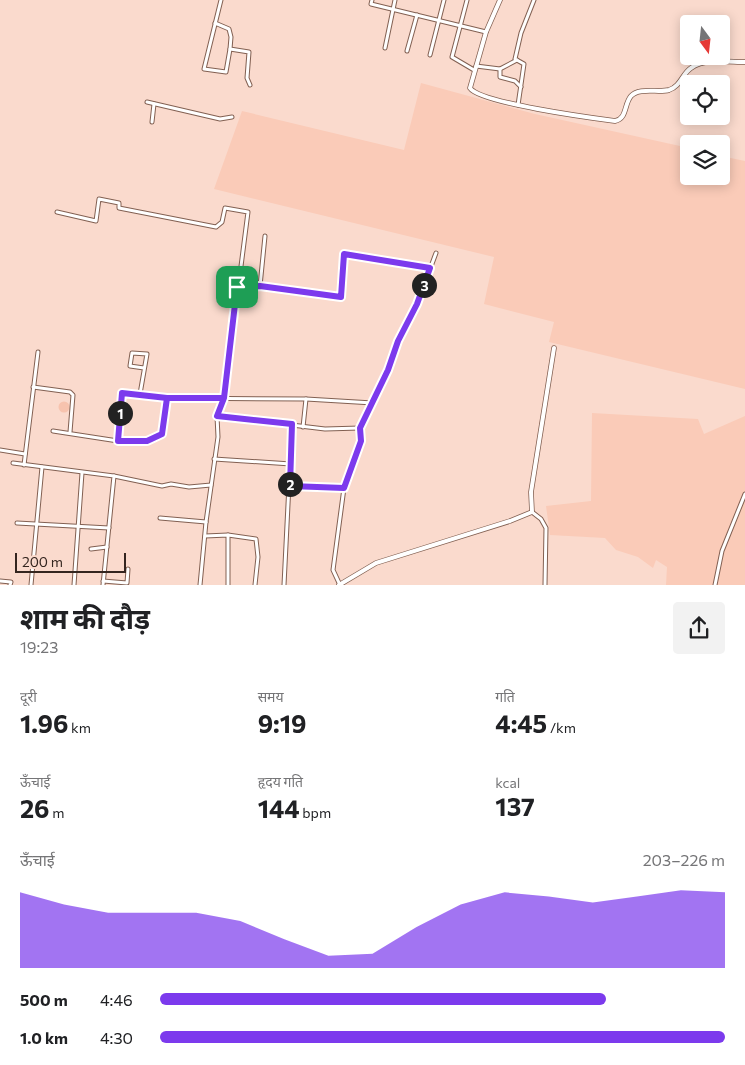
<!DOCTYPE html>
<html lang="hi">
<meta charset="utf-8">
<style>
body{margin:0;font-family:Commissioner,"Noto Sans Devanagari",sans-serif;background:#f2f2f2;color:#202124;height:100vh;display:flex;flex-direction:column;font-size:19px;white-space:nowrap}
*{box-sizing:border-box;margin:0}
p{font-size:16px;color:#757577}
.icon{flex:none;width:28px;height:28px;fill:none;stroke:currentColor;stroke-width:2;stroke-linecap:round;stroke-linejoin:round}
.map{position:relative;height:585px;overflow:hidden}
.panel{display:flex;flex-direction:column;background:#fff;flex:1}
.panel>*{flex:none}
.needle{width:32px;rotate:165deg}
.buttons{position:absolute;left:680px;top:15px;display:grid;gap:10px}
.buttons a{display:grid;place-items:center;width:50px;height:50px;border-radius:5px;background:#fff;box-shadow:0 2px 12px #0003;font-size:25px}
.scale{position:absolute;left:15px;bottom:12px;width:111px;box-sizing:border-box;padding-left:5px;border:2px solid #34251f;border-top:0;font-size:14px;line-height:18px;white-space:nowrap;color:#34251f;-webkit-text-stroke:4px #fadacd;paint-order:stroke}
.pin{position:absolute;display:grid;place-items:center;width:42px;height:42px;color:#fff;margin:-21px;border-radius:10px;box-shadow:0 2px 8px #0006}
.km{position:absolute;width:25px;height:25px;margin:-12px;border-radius:50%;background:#222;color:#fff;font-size:14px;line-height:25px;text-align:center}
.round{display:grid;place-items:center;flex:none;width:52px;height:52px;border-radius:5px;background:#f2f2f2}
.head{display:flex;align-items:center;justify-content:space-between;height:85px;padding:0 20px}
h1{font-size:28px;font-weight:700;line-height:38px}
.figures{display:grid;grid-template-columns:repeat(3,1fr);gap:8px;height:85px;padding:5px 20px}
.figures div{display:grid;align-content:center}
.figures b{font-size:25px;font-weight:700}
.figures small{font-size:14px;font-weight:400}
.figures p{font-size:14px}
.chart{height:140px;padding:10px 20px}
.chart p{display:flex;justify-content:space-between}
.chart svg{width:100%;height:90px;margin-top:5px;fill:#7c3aed;opacity:.7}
ul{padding:0 20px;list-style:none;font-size:16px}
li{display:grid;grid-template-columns:80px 60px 1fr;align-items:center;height:38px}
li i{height:12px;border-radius:6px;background:#7c3aed}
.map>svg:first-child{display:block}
</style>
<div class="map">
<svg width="745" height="585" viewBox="0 0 745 585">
<rect width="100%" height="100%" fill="#fadacd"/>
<g fill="#facbb8">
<path d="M421 83 535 114 689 148V176H721V156L745 161V389L549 342 554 322 484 304 494 257 214 189 242 111 404 150Z"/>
<path d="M592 413 698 419 704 434 745 416V585H666L667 567 656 560 653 568 638 557 616 550 605 538 550 535 546 506 591 501Z"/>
</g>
<circle fill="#f7c3ae" cx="64" cy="407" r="5.5"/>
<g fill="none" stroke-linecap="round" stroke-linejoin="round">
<g stroke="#826052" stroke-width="5">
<g id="minor">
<path d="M221 0 204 69 226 72 230 49 249 52 247 78 250 85"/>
<path d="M372 0 371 4 486 32"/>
<path d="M467 0 452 57 474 70"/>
<path d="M215 23 229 29 231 37 230 49"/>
<path d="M385 48 395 0"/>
<path d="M407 51 417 15"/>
<path d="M430 55 444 0"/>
<path d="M517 60 500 69V77L515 81 521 87"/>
<path d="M476 66 500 69"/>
<path d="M147 102 220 119 232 117"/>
<path d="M518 105 524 64 515 59 521 33 534 0"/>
<path d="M152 122 154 104"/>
<path d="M57 212 96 221 99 199 119 203V208L216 227 222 222 225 208 248 212 224 398 217 416 218 437 206 522 200 585"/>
<path d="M220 281 237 287 260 286 341 297 345 254 430 268"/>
<path d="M260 286 265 236"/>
<path d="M33 387 70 392 73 395 70 432"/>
<path d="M140 394 147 354 132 353 130 366 144 368"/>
<path d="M217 416 325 429 360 428"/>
<path d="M303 427 306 399"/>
<path d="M53 431 118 441H147L162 434 167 398"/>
<path d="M118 441 122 393 167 398 306 399 373 403"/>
<path d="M0 450 25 454"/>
<path d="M214 459 291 464"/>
<path d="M13 463 114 476 103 585"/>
<path d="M24 465 38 352"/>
<path d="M114 476 162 486 171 484 189 487 211 485"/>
<path d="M290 486 344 488"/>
<path d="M532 512 541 519 546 528 545 585"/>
<path d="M160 518 206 522"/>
<path d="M17 523 109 528"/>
<path d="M205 536 228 535 256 539 258 557 255 585"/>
<path d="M91 549 107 547"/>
<path d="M0 581 11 582 10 585"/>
<path d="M103 581 127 583 128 569"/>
<path d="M31 585 42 467"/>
<path d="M74 585 82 473"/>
<path d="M228 585V535"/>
<path d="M284 585 292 424"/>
<path d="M340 585 333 570 344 488 361 441 360 428 388 370 398 341 417 304 436 253"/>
<path d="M715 585 722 551 745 494"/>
</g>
</g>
<g stroke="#826052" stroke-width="5.5">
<g id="tertiary">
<path d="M500 0 486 32 470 88C480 103 592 118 615 121 627 119 624 104 631 96 639 87 659 93 669 90 681 86 682 74 691 68 705 58 729 62 745 62"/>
<path d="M339 585 376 563 510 521 532 512 531 492 554 348"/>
</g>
</g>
<use href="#minor" stroke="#fff" stroke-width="3"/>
<use href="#tertiary" stroke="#fff" stroke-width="4"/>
</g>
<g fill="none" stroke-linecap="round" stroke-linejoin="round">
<g stroke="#fff" stroke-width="10">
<path id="route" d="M237 287 224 398H167L162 434 147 441H118L122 393 167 398H224L217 416 292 424 290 486 344 488 361 441 360 428 388 370 398 341 417 304 430 268 344 254 341 297 260 286 237 287"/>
</g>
<use href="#route" stroke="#7c3aed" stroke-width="6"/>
</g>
</svg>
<div class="buttons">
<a><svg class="needle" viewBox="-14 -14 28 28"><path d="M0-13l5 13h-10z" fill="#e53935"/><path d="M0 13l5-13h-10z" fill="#757577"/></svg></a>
<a><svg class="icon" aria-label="locate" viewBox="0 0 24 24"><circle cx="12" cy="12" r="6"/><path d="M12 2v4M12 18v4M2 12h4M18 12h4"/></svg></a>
<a><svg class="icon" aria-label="layers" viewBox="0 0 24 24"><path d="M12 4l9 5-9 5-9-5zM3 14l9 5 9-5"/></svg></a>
</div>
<div class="scale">200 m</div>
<div class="pin" style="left:237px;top:287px;background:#1e9e55"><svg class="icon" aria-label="arrive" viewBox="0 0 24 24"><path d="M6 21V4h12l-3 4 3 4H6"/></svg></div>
<b class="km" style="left:120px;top:413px">1</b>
<b class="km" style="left:290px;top:484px">2</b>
<b class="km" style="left:424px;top:285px">3</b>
</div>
<section class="panel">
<div class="head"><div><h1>शाम की दौड़</h1><p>19:23</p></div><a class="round"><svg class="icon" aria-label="share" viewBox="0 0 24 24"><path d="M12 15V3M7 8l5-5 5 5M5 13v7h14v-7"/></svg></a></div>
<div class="figures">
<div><p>दूरी</p><b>1.96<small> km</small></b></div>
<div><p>समय</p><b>9:19</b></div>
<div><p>गति</p><b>4:45<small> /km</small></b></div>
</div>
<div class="figures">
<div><p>ऊँचाई</p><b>26<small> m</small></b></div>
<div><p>हृदय गति</p><b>144<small> bpm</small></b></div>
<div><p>kcal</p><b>137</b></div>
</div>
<div class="chart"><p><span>ऊँचाई</span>203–226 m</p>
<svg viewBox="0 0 160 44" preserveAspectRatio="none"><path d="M0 44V7L10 13L20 17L30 17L40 17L50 21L60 30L70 38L80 37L90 24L100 13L110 7L120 9L130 12L140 9L150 6L160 7V44z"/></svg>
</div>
<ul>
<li><b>500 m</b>4:46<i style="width:79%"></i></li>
<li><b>1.0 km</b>4:30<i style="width:100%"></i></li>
</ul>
</section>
